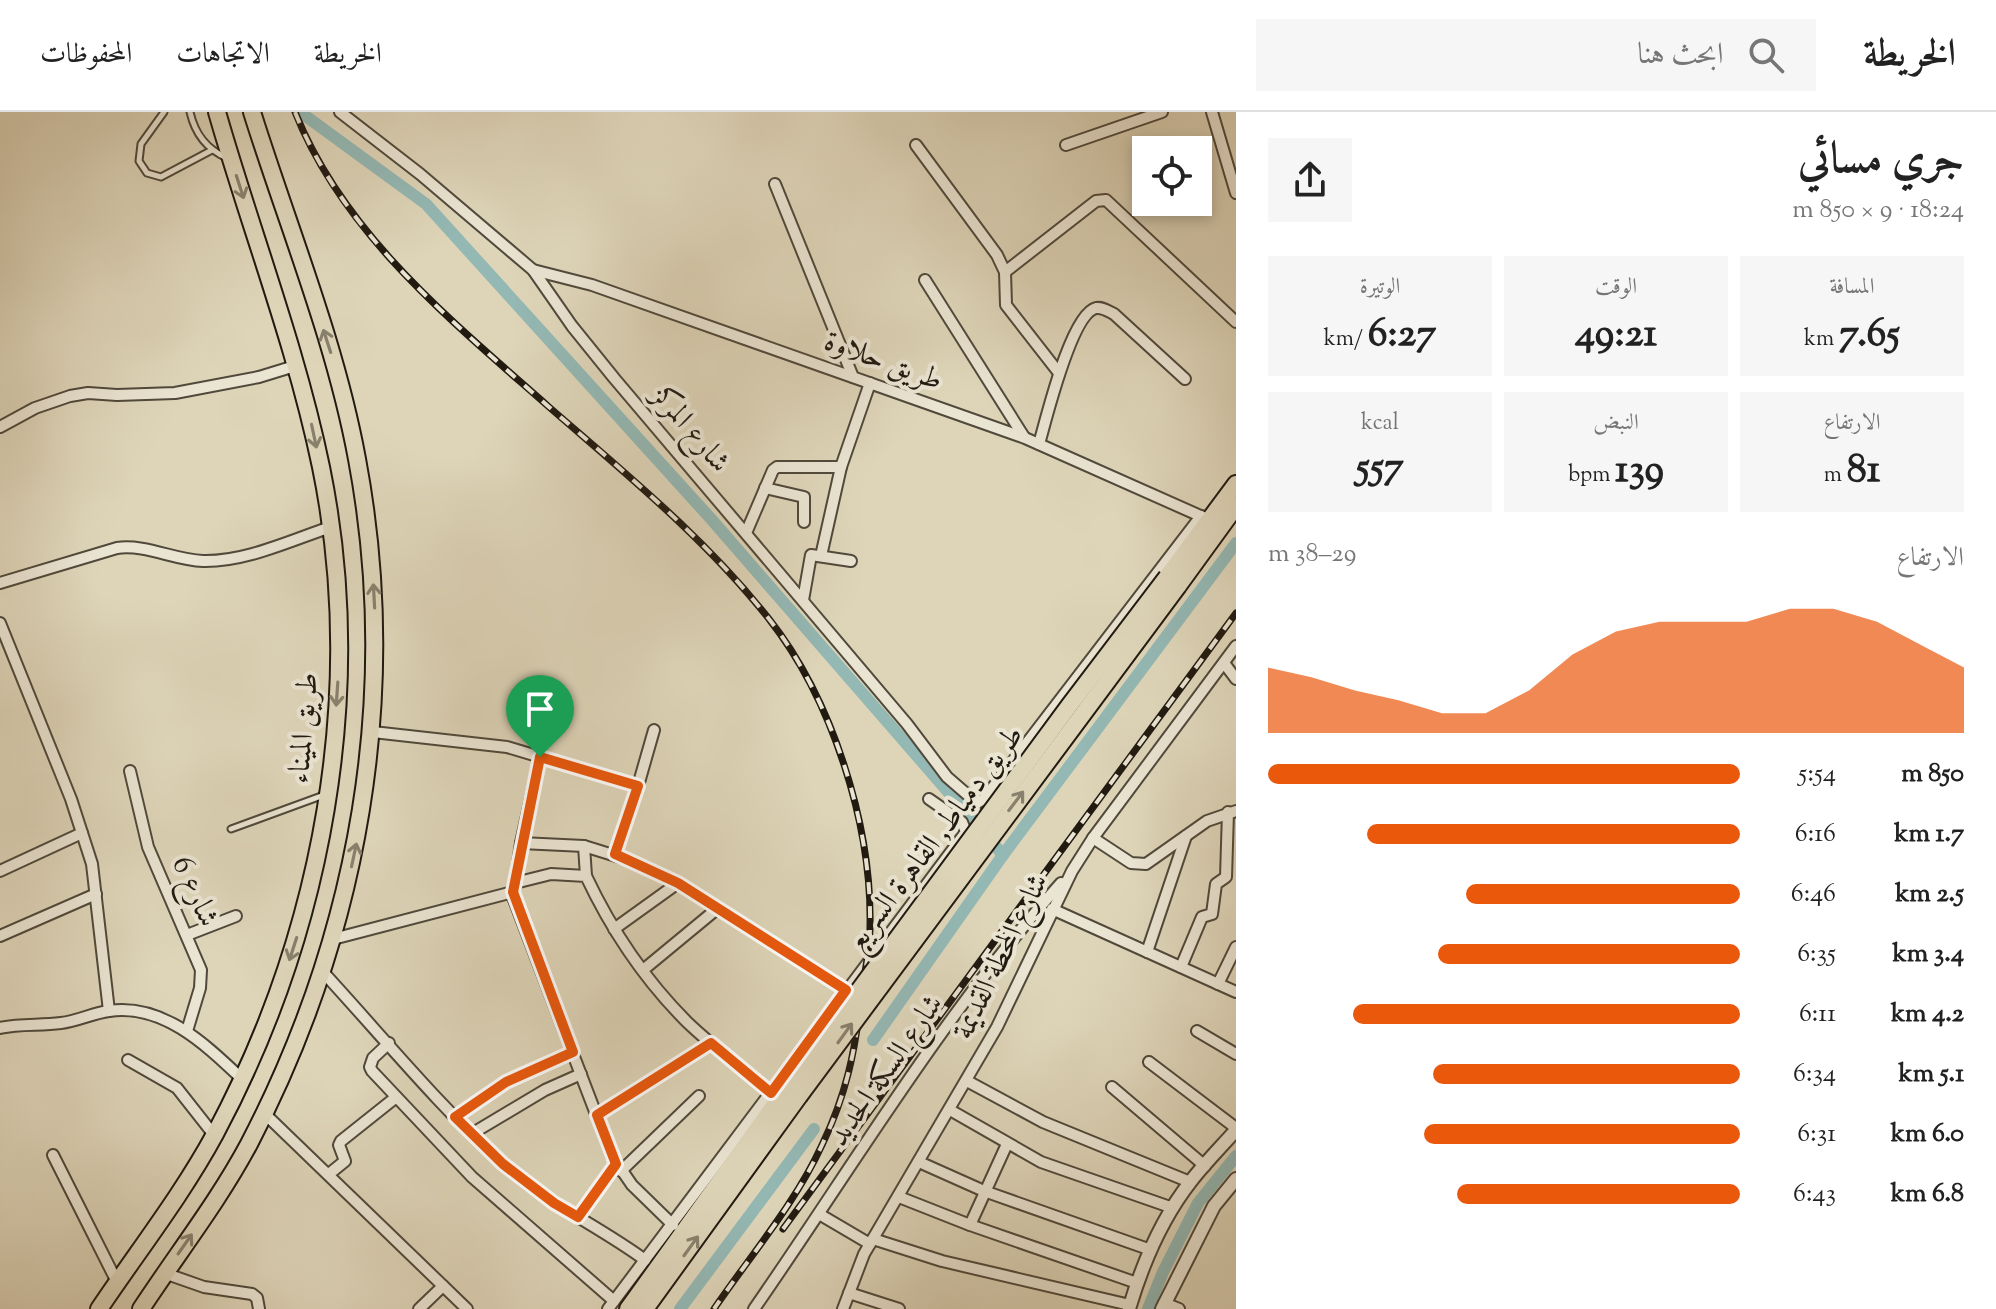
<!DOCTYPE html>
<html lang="ar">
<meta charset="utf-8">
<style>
body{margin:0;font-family:"Sorts Mill Goudy",Amiri,serif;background:#f6f6f6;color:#222;direction:rtl;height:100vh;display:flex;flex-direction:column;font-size:30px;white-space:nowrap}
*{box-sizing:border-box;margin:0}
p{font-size:26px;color:#767676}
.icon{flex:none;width:44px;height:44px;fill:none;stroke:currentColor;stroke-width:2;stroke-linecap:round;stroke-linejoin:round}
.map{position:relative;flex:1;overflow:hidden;direction:ltr}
.panel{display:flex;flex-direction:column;background:#fff;width:760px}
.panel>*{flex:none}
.controls{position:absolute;left:1132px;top:24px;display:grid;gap:16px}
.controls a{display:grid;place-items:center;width:80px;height:80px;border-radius:0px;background:#fff;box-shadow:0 4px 12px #0003;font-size:40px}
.pin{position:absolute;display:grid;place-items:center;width:68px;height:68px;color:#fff;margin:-82px -34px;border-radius:50% 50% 50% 0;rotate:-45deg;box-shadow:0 0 8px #0007}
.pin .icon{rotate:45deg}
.round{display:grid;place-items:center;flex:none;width:84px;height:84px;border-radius:0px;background:#f6f6f6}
.summary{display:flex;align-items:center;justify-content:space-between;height:136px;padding:0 32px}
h1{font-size:44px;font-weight:700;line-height:60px}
.stats{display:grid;grid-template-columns:repeat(3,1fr);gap:12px;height:136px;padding:8px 32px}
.stats div{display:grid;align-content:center;border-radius:0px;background:#f6f6f6;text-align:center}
.stats b{font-size:40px;font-weight:700}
.stats small{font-size:22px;font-weight:400}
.stats p{font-size:22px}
.chart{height:224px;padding:16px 32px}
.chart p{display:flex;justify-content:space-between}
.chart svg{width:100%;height:144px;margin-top:8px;fill:#ea580c;opacity:.7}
ul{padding:0 32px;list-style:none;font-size:26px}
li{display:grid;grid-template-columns:128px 96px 1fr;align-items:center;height:60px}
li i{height:20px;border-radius:10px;background:#ea580c}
header{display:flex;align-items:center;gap:48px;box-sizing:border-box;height:112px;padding:0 40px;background:#fff;border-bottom:2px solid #e0e0e0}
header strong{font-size:38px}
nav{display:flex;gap:44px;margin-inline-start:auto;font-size:28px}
.search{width:560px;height:72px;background:#f6f6f6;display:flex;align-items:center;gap:20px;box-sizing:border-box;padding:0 28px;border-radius:0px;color:#767676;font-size:30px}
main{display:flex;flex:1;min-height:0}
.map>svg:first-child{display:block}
</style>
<header>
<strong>الخريطة</strong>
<div class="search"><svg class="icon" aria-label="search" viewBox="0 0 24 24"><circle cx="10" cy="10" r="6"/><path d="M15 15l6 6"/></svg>ابحث هنا</div>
<nav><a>الخريطة</a><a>الاتجاهات</a><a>المحفوظات</a></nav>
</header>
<main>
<section class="panel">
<div class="summary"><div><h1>جري مسائي</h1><p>18:24 · 9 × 850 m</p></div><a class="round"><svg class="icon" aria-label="share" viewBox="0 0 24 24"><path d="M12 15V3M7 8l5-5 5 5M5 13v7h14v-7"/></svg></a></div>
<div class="stats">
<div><p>المسافة</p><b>7.65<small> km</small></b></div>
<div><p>الوقت</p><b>49:21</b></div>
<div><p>الوتيرة</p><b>6:27<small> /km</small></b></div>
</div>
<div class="stats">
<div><p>الارتفاع</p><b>81<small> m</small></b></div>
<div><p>النبض</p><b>139<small> bpm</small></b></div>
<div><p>kcal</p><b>557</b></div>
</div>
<div class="chart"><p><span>الارتفاع</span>29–38 m</p>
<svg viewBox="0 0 160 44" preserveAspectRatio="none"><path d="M0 44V24L10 27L20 31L30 34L40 38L50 38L60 31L70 20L80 13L90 10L100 10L110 10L120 6L130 6L140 10L150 17L160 24V44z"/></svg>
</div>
<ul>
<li><b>850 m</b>5:54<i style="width:100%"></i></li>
<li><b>1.7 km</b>6:16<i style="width:79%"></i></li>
<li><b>2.5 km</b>6:46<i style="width:58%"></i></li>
<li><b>3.4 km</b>6:35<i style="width:64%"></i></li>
<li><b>4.2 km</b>6:11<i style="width:82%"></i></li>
<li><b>5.1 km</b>6:34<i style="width:65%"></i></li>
<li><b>6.0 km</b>6:31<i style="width:67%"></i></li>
<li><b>6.8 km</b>6:43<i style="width:60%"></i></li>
</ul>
</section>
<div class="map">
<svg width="1236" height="1197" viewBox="0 0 1236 1197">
<rect width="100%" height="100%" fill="#ded5b9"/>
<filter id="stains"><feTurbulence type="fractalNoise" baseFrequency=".0025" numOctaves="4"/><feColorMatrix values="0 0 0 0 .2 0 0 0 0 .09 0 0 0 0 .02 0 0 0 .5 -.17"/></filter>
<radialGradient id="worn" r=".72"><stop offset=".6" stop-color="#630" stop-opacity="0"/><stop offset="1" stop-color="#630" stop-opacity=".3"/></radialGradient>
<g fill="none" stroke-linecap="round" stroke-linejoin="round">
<g stroke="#94b8b4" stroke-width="12">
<path d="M300 0 426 92 712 408 1003 743"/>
<path d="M873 928 1003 743 1236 431"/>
<path d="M680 1197 814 1017"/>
<path d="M1148 1197 1163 1160 1198 1091 1236 1044"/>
</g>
<g stroke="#50493b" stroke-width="9">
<g id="service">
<path d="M164 0 141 32 139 49 147 61 161 65 212 38"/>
<path d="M190 0C195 22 206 37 227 46"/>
<path d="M231 717 324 683"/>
</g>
</g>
<g stroke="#50493b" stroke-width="14">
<g id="minor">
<path d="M340 0 420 62 533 158 572 214 614 266 907 612 947 665 977 691 984 687 1201 404"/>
<path d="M1212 0 1236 81"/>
<path d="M916 33 997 143 1005 160 1006 193 1059 261"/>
<path d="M1066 33 1162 0"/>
<path d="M775 72 853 265"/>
<path d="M533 158 592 173 1025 326 1205 406"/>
<path d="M1005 160 1096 89 1106 88 1236 210"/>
<path d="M925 168 1024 325"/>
<path d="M0 315 35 296 70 284 88 281 117 283 175 281 259 265 298 253"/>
<path d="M1039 332C1046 308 1071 202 1096 196 1103 195 1108 199 1114 202L1185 267"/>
<path d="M765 376 804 385V410"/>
<path d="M746 421 773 358 777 355H841"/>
<path d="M821 444 841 355 870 271"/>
<path d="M0 471 117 436C146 432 174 448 203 449 246 450 291 428 331 415"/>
<path d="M803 488 811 443 851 449"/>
<path d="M0 511 71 687 82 721"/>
<path d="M1224 551 1236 567"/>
<path d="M373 620 507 635 638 674"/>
<path d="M540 645 521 731 513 785 612 1044 632 1073 673 1113"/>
<path d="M130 659 148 735 201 858 200 876 187 919"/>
<path d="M1093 726 1131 751 1146 752 1207 709 1236 699"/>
<path d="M521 731 584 734 629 748 678 771 846 878"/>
<path d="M584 734 586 764"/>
<path d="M615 742 636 681 654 618"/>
<path d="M0 759 82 721 92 752 109 899"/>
<path d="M515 771 551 762 586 764C611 817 645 868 687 910 713 935 743 957 771 981"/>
<path d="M1052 797 1236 880"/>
<path d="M614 817 678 771"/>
<path d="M187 823 236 804"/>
<path d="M0 824 96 782"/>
<path d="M333 827 513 780"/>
<path d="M1147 840 1186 724"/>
<path d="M1181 855 1202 805 1212 802 1216 772 1226 765 1228 700"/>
<path d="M643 858 718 796"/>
<path d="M323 860C381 923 440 995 503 1052 546 1091 599 1114 645 1148"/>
<path d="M1218 872 1236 835"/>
<path d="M0 916C21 911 40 914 61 911 78 909 93 901 109 899 163 891 206 933 242 967"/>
<path d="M1197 919 1236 942"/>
<path d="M389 931 373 946 370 955 372 959 472 1065 614 1189"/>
<path d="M128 948 177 976 214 1023"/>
<path d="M1149 950 1236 1016"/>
<path d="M967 969 1043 1010 1190 1070"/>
<path d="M1112 975 1205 1054"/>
<path d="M950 998 1041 1050 1173 1096"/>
<path d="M264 1001 467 1197"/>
<path d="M597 1003 711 931"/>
<path d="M455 1005 506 970 573 940"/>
<path d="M473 1021 545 978 581 962"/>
<path d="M53 1043 117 1170"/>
<path d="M919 1050 984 1079 1151 1138"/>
<path d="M621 1059 699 984"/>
<path d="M329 1062 345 1049 339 1033 341 1029 395 986"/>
<path d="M899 1085 970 1113 1137 1171"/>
<path d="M819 1102 870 1132"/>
<path d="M578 1105 616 1052"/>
<path d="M970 1113 1007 1032"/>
<path d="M873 1127 942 1149 1130 1193"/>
<path d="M164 1161 204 1175 252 1182 257 1186 259 1197"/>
<path d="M849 1181 899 1197"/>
<path d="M1164 1191 1179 1197"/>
<path d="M419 1197 443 1174"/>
<path d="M608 1197 966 720 962 710 929 687"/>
<path d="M754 1197C854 1053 943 902 1061 771"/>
<path d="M843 1197 864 1142 997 915 1072 759 1093 726 1236 534"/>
</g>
</g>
<g stroke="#50493b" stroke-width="16">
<g id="tertiary">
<path d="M1129 1197C1142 1153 1162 1106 1191 1069 1205 1051 1221 1035 1236 1018"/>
<path d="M1162 1197 1214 1094 1236 1067"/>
</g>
</g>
<g stroke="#211a11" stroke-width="20">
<g id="trunk">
<path d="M1167 465 1236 372"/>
<path d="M1178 474 1236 394"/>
<path d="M99 1197C138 1139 182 1083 215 1022 323 820 367 580 321 355 296 234 251 119 217 0"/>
<path d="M141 1197C177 1142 218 1090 249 1032 359 821 401 582 357 347 335 228 288 115 252 0"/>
<path d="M628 1197 787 976"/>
<path d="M645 1197 799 984"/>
</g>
</g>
<use href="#service" stroke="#eae4d2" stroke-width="5"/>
<use href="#minor" stroke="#eae4d2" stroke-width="10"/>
<use href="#tertiary" stroke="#eae4d2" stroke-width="12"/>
<use href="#trunk" stroke="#ded5b9" stroke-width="16"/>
<g stroke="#211a11" stroke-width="7">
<g id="rail">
<path d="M295 0C344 123 453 210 549 295 626 362 706 427 769 507 832 587 872 712 870 814 870 838 864 863 861 886 855 941 846 983 822 1033 795 1092 750 1144 714 1197"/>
<path d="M783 1117 1236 501"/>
</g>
</g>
<use href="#rail" stroke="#eae4d2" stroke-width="4" stroke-dasharray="12" stroke-linecap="butt"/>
<g stroke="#211a11" stroke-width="20" stroke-linecap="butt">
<g id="trunk-bridge">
<path d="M787 976 1069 594 1167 465"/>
<path d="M799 984 1178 474"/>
</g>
</g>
<use href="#trunk-bridge" stroke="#ded5b9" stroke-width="16"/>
</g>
<defs><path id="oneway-shaft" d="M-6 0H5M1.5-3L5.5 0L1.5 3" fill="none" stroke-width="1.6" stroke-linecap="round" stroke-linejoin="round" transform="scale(2)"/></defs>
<g stroke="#89816d">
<use href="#oneway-shaft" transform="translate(240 75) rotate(72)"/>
<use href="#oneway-shaft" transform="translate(327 229) rotate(-108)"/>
<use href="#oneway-shaft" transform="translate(314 324) rotate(78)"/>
<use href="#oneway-shaft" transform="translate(374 484) rotate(-93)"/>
<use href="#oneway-shaft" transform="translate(337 582) rotate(94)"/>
<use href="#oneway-shaft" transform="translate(1016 689) rotate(-53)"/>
<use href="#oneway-shaft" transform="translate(354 743) rotate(-78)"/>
<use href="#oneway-shaft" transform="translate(293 837) rotate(108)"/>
<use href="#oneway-shaft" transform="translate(845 921) rotate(-54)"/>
<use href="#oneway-shaft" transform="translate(185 1132) rotate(-55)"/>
<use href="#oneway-shaft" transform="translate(691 1134) rotate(-54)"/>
</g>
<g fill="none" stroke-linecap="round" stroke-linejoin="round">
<g stroke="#fff" stroke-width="16">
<path id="route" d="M540 645 638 674 615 742 678 771 846 878 771 981 711 931 597 1003 616 1052 578 1105 554 1091 503 1052 455 1005 506 970 573 940 513 780Z"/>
</g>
<use href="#route" stroke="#ea580c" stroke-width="10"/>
</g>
<g text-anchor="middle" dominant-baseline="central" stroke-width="8" stroke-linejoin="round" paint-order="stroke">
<g font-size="30" fill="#211a11" stroke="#eae4d2">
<text transform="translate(883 250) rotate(20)">طريق حلاوة</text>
<text transform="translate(690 318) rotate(50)">شارع المركز</text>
<text transform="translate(305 616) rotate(-85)">طريق الميناء</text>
<text transform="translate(936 727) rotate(-53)">طريق دمياط, القاهرة السريع</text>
<text transform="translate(194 780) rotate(66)">شارع 6</text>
<text transform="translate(1002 845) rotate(-64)">شارع المحطة القديمة</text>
<text transform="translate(887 959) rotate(-55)">شارع السكة الحديد</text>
</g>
</g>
<rect width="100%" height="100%" filter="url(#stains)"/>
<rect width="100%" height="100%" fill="url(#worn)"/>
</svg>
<div class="controls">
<a><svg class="icon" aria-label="locate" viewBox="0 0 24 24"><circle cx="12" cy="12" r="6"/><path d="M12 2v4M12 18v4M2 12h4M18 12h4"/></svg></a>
</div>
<div class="pin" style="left:540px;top:645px;background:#1e9e55"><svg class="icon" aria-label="arrive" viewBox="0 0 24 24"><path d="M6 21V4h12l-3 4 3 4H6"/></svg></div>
</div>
</main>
